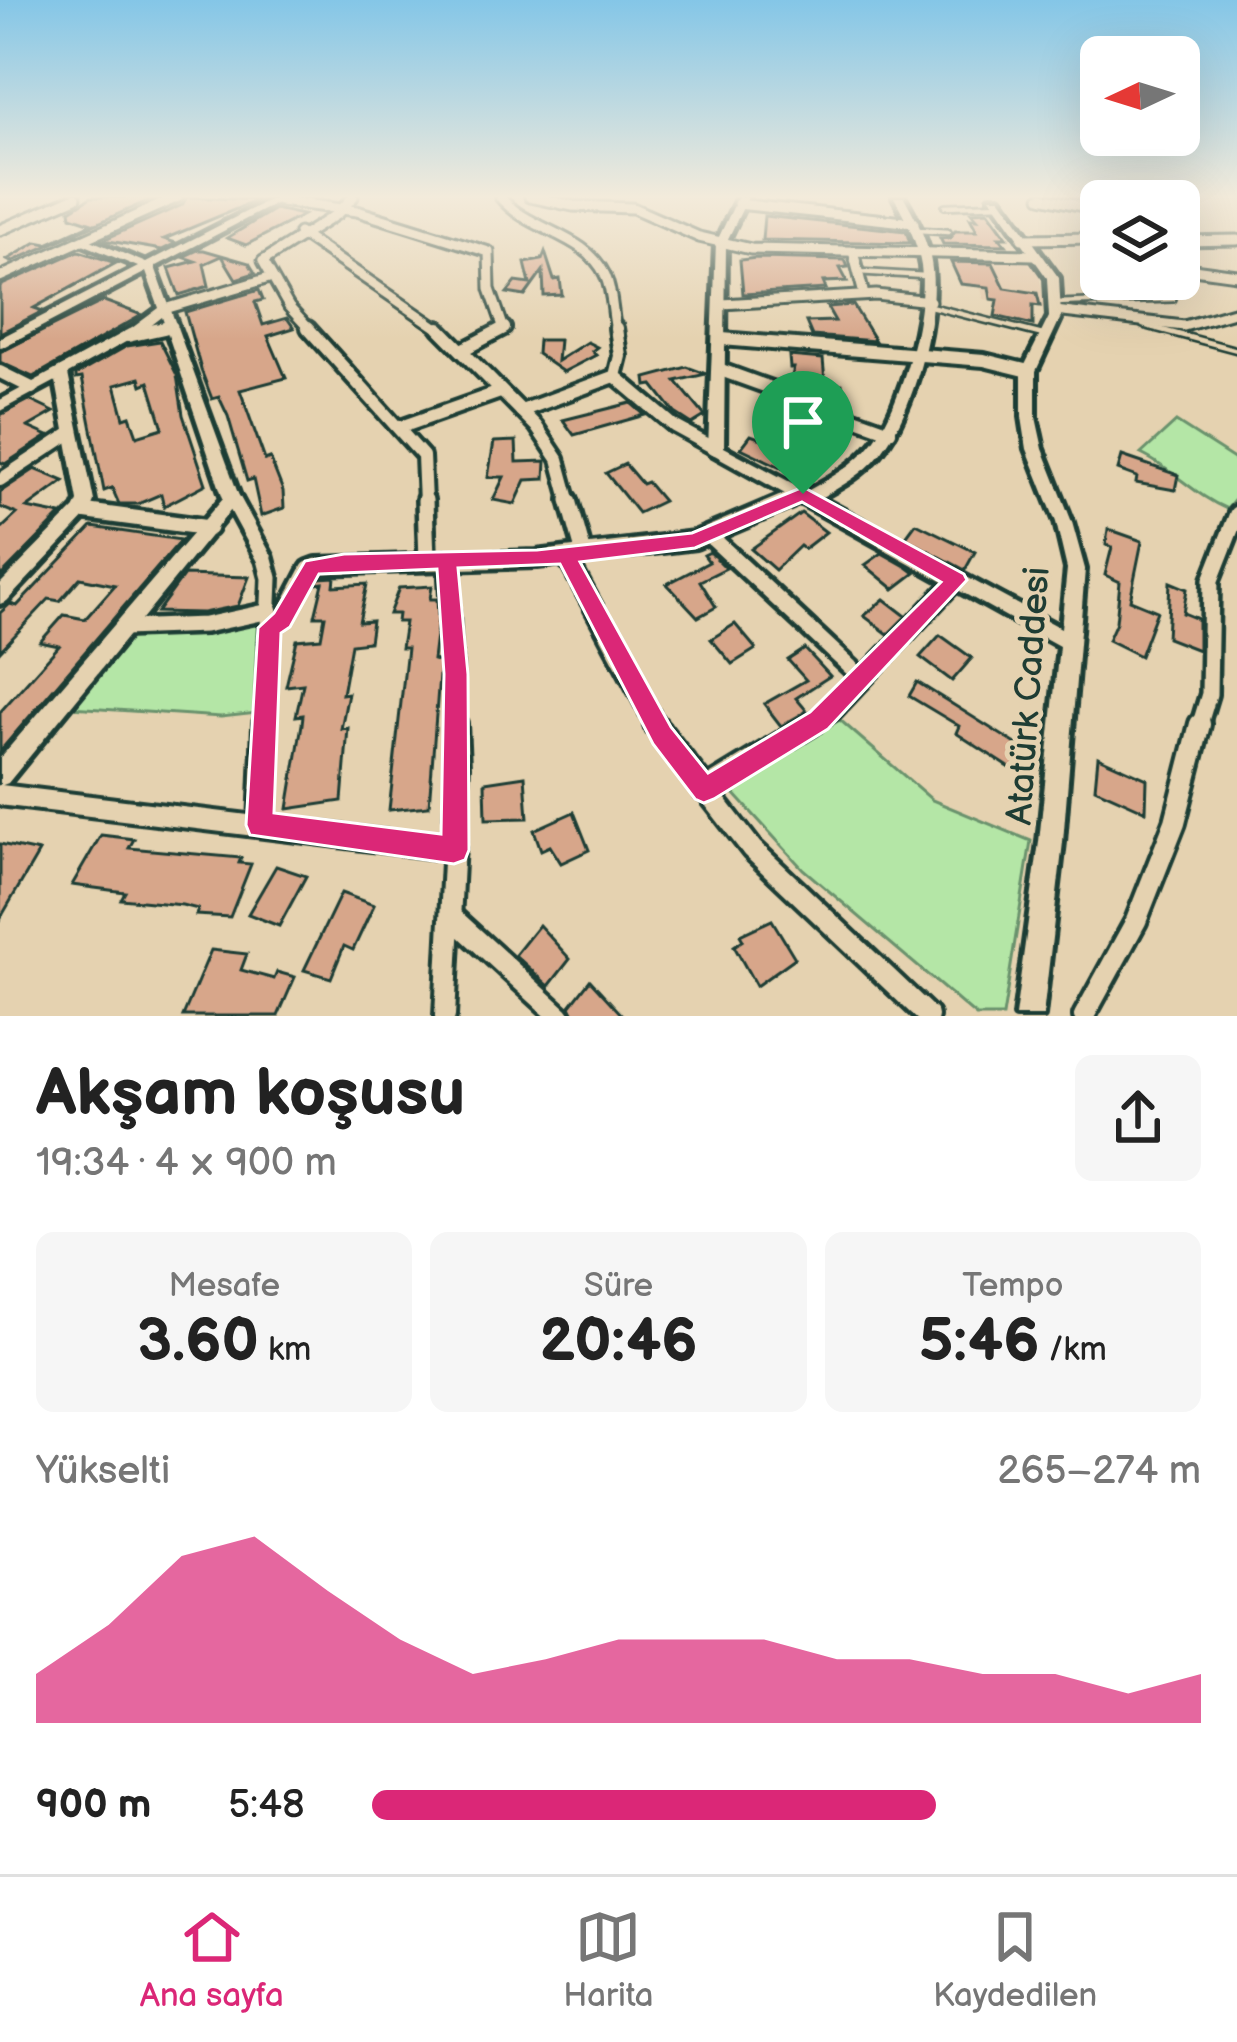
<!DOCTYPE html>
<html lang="tr">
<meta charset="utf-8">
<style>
body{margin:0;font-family:"Balsamiq Sans",sans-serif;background:#f6f6f6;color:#222;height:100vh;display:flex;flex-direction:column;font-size:45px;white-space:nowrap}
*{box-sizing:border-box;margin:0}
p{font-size:39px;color:#767676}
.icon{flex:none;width:66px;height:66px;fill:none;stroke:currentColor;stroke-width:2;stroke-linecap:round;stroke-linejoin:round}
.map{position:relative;height:1016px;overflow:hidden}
.sheet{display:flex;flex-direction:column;background:#fff;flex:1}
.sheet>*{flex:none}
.needle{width:78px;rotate:266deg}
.buttons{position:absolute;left:1080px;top:36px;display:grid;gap:24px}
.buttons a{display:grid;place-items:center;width:120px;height:120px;border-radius:18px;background:#fff;box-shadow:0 12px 48px #0002;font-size:60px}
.pin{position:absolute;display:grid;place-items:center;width:102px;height:102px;color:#fff;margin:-123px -51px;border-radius:50% 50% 50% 0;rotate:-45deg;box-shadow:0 0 12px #0007}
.pin .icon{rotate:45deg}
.round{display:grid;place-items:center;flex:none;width:126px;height:126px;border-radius:18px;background:#f6f6f6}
.headline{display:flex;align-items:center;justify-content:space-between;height:204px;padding:0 36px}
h1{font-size:66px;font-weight:600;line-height:90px}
.figures{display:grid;grid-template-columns:repeat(3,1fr);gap:18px;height:204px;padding:12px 36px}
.figures div{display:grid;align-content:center;border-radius:18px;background:#f6f6f6;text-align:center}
.figures b{font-size:60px;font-weight:600}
.figures small{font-size:33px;font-weight:400}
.figures p{font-size:33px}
.chart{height:336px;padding:24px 36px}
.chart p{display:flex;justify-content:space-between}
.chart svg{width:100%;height:216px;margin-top:12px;fill:#db2777;opacity:.7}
ul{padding:0 36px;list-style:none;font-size:39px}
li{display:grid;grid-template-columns:192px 144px 1fr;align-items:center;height:90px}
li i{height:30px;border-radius:15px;background:#db2777}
.menu{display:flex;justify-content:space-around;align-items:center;height:168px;border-top:3px solid #e0e0e0;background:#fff;font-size:33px;color:#767676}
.menu a{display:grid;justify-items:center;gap:6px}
.menu .current{color:#db2777}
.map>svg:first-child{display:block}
</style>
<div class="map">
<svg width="1237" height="1016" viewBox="0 0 1237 1016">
<rect width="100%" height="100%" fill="#e5d2b0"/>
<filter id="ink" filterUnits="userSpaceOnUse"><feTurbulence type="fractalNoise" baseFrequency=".00833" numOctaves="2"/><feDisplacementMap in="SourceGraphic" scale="24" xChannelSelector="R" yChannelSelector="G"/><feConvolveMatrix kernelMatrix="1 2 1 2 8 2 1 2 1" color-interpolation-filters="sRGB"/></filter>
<g filter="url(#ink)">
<path fill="#e1c5a5" d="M971 256 1023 259 1038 269 1045 308 984 299Z"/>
<g fill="#b4e6a6" stroke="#6a926d" stroke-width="3">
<path d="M1176 422 1237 461V497L1227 509C1194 495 1173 469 1141 454Z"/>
<path d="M259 622 258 713 221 717 70 707 125 639 138 634 210 633Z"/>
<path d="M840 720 932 800 1031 841 1003 1016H976L803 869 732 791 794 744Z"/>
</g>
<g fill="#d7a68a" stroke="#1f3d34" stroke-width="3" fill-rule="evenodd">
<path d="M91 197H156L11 262 7 260 37 242 47 244 92 223 71 216 70 210Z"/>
<path d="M187 197 258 200 164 239 176 243 162 250 103 240 182 205Z"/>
<path d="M275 209 303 215 246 245 227 238Z"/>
<path d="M988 211 1007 237H999L1006 245 943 244 940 238H950L955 231H977L970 218 977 219 971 212Z"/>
<path d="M764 216 906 231 910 243 762 240Z"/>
<path d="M198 250H204L249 263 255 273 236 279 222 256 204 264 209 286 179 295 169 268 195 261 183 257Z"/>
<path d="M79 251 116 263 34 308 43 311 0 333V286Z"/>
<path d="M545 252 554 280 560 279 562 295 544 296 543 271 525 296 507 293 516 282 530 284 525 263 542 260Z"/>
<path d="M756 258 845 260 848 267 840 268 847 281 823 282 826 289 743 294 740 260Z"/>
<path d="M951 262 993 263 1005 288 1037 293 1040 306 1033 305V325L995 316 998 300 991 299 989 287 961 284Z"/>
<path d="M259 290 263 300 255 302 263 325 287 318 294 328 268 336 286 378 240 390 265 460 270 458 283 491 284 508 261 516 253 479 247 481 228 416 219 397 212 399 201 370 185 312Z"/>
<path d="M104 301 142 315 33 377 0 362V352Z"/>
<path d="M853 305 875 341 812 336 806 322 835 321 827 307Z"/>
<path d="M538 340H559L557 361 587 342 597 347 592 351 596 355 563 372 537 354Z"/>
<path d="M160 341 177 375 183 415 206 484 164 506 161 494 138 504H119L112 488 104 491 82 378 76 379V375L127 346ZM140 378 142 385 149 382 163 428 137 436 130 416 124 418 115 385Z"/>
<path d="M789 356 823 359 825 382 842 384 843 397 790 384 794 368H790Z"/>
<path d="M687 367 706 374 676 381 705 416 692 424 675 413 653 385 647 386 646 378Z"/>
<path d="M29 400 54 412 28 427 48 436 5 464 0 462V415Z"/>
<path d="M631 403 645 415 574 435 563 420Z"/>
<path d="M801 417 814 419 811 439 789 471 741 448 751 435 781 446Z"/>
<path d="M516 441 517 462 546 461 545 479 526 480 515 504 493 500 504 477H488L494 442Z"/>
<path d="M1122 456 1178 475 1175 490 1136 483 1137 477 1118 470Z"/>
<path d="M625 464 642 484 647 482 663 501 638 513 606 473Z"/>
<path d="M35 469 64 481 27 508 61 515 0 577V530L17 514 0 507V492Z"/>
<path d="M801 513 826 532 804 549 800 546 775 570 751 549Z"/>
<path d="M916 523 975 552 965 570 905 538Z"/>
<path d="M92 527 181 540 0 751V712L59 646 40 642 64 615 85 619 115 585 80 578 60 601 49 599 0 651V613L10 604 17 606Z"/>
<path d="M1108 529 1142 541 1130 600 1157 611 1140 656 1108 640 1116 622 1120 582 1105 575 1112 547 1106 545Z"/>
<path d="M710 552 726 568 700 581 716 607 698 617 667 584 709 562 704 555Z"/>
<path d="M882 553 907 567 915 573 894 589 865 565Z"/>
<path d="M184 575 215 576 249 577 238 606 203 613 157 612Z"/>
<path d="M335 577 334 586 367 584 359 622 372 621 369 642 351 644 342 694 348 693 341 729 348 728 342 801 288 809 302 724 303 715 296 716 303 684 286 686 297 640 321 638 325 616H315L323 583 315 584 319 578Z"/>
<path d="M1170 582 1187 589 1183 613 1198 619V650L1167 638Z"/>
<path d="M432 586 430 599H437L438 619 433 660 440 662 429 806 389 810 407 648H401L405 622H397L398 614H389L399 588Z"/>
<path d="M884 599 906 616 888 634 864 616Z"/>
<path d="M735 624 756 649 732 664 711 639Z"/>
<path d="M940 635 972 658 952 681 920 657Z"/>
<path d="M805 649 830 676 796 698 807 711 781 726 764 704 806 680 788 660Z"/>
<path d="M917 682 1024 749 1015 771 956 733 959 726 909 696Z"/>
<path d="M1098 757 1147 779 1146 811 1095 788Z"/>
<path d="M525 776 528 818 486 819 485 782Z"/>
<path d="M574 812 589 850 561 863 550 846 541 850 534 830Z"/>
<path d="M101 835 134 839 129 848 241 858 239 863 251 864 230 917 196 915 198 909 182 905 121 899 125 892 72 885Z"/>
<path d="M0 844 39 852 0 919Z"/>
<path d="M276 866 306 876 279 926 248 914Z"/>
<path d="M341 893 374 905 353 950 344 946 331 978 304 970Z"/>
<path d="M772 920 795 958 756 986 734 946 743 940 740 935Z"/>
<path d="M539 925 570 959 549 986 515 955Z"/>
<path d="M211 950 247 954 241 970 274 979 277 972 295 977 278 1016H183Z"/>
<path d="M590 980 623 1016H575L570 1006Z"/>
</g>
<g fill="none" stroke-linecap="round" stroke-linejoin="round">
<g stroke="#1f3d34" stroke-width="10">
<g id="service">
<path d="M945 206 1002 204"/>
<path d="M918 230 948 232"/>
<path d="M858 272 926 276"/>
<path d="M1055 303 1173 299"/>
<path d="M930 306 1043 335"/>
<path d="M1143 325 1237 350"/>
</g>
</g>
<g stroke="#1f3d34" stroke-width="15">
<g id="minor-far3">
<path d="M500 197C528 231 586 234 605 275 613 292 612 313 616 331"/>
<path d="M530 197 573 206 633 208 699 237 751 249 1034 255"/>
<path d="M1041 197 1101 210"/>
<path d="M1154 197 1159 201"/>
<path d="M280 201 357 211 489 252 490 289 504 329 500 331"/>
<path d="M738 204 914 223"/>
<path d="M0 230 76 197"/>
<path d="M299 233 442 331"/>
<path d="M1022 239 1101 238"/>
<path d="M1179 241 1237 240"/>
<path d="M853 251 864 295"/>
<path d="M1179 267 1237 275"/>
<path d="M0 277 178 197"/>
<path d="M722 304 876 295 930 301"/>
<path d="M165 309 269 278"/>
<path d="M1055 311 1184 326 1237 311"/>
<path d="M150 331 173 326"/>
<path d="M311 331 289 307 263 261 337 214 353 197"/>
</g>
</g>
<g stroke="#1f3d34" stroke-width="20">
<g id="minor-far2">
<path d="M308 328 423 456 425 503"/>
<path d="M439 328 536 426 558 459 570 503"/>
<path d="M128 336 164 328"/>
<path d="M722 339 984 360 1029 371"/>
<path d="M462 350 504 328"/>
<path d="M718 369 890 431"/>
<path d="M0 372 32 388"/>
<path d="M615 376 674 426 716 449"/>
<path d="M521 411 615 376 620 356 616 328"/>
<path d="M401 427 500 392"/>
<path d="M0 480 71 433"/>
<path d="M232 499 234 503"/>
<path d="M782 503 803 494"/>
</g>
</g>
<g stroke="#1f3d34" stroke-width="24">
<g id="minor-far1">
<path d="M233 500 265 559 270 578 264 727"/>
<path d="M425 500 427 561"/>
<path d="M569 500 584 554"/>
<path d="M82 511 209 528"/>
<path d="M710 536 861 677"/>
<path d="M566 556 657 727"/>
<path d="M447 560 456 727"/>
<path d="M124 628 205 625 270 611"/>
<path d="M270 628 285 615 309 569 317 566 537 559 695 540 789 500"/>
<path d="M807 727 833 711 956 580"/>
<path d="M1199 727 1209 694 1211 580 1237 514"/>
</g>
</g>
<g stroke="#1f3d34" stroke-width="28">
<g id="minor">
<path d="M655 724 752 849 928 1016"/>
<path d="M704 790 812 724"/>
<path d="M0 795 454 850"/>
<path d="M260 825 264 724"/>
<path d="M452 917 560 1016"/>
<path d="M445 1016 458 766 456 724"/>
<path d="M1084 1016 1136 921 1175 822 1200 724"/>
</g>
</g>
<g stroke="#1f3d34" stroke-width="10">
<g id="tertiary">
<path d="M275 197H288L155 267 240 499 8 783 0 786V758L223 498 162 317 140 334 68 374 94 501 88 515 7 601 0 604V584L75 508 78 501 56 381 0 411V400L132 328 159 308 146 272 5 346 0 347V338L138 267 78 242V238H86L146 263Z"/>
<path d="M738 197H748L726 243 724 447 807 491C831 478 856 464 873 442 901 407 927 310 921 266 917 241 906 219 894 197H904C915 216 925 236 930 257 942 309 914 413 880 454 864 474 842 486 820 498L1061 628 1067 569 1056 522 1027 449 1022 417V371L1049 317 1047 278 990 197H1000L1059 278 1061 317 1036 371V417L1043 449 1072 522 1085 569 1063 842 1043 1016H1015L1039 842 1059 646 711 453 708 449 716 243Z"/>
</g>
</g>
<use href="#service" stroke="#e5d2b0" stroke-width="4.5"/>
<use href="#minor-far3" stroke="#e5d2b0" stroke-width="9"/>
<use href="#minor-far2" stroke="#e5d2b0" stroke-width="12"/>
<use href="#minor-far1" stroke="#e5d2b0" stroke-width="15"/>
<use href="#minor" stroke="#e5d2b0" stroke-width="20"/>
<use href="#tertiary" fill="#e5d2b0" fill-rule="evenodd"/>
</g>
</g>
<linearGradient id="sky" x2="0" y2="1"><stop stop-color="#84c6e7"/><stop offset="0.58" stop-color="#f3ebdb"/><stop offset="1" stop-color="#f3ebdb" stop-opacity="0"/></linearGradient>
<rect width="1237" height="339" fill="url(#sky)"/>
<path fill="#db2777" stroke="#fff" stroke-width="3" fill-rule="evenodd" d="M803 487 964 574 967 580 828 729 714 799 704 803 695 799 653 744 560 564 458 568 468 674 469 850 465 860 454 864 250 835 246 825 258 628 274 613 305 561 344 554 537 550 692 533ZM802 502 941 582 810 712 708 773 671 727 580 562 695 548ZM437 569 444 674 441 834 274 813 281 633 290 627 319 574Z"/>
<g text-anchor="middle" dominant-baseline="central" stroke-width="10" stroke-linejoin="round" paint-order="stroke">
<g font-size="36" fill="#1f3d34" stroke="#e5d2b0">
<text transform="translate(1029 696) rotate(-86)">Atatürk Caddesi</text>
</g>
</g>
</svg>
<div class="buttons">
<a><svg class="needle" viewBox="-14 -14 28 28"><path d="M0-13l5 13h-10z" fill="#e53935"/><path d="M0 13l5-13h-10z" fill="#767676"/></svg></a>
<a><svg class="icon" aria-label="layers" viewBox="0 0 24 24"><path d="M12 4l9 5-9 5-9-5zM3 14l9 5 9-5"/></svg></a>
</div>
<div class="pin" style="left:803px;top:494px;background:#1e9e55"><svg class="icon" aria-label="arrive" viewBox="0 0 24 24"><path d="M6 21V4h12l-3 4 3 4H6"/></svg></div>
</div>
<section class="sheet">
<div class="headline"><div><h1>Akşam koşusu</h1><p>19:34 · 4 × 900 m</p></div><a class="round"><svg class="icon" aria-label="share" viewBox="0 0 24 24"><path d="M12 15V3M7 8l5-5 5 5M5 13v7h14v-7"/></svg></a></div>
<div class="figures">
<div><p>Mesafe</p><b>3.60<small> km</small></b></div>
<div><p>Süre</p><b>20:46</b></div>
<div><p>Tempo</p><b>5:46<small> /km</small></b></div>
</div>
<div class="chart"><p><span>Yükselti</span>265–274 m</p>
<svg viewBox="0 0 160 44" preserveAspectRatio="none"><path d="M0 44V34L10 24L20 10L30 6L40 17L50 27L60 34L70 31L80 27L90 27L100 27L110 31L120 31L130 34L140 34L150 38L160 34V44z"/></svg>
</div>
<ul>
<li><b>900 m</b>5:48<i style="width:68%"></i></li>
</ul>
</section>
<nav class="menu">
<a class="current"><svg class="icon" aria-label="home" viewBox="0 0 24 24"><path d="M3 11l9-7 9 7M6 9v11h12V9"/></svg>Ana sayfa</a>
<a><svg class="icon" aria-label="map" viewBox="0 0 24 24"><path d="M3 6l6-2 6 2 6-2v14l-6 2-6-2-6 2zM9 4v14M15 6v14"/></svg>Harita</a>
<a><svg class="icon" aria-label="saved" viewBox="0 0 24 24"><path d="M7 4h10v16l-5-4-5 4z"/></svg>Kaydedilen</a>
</nav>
